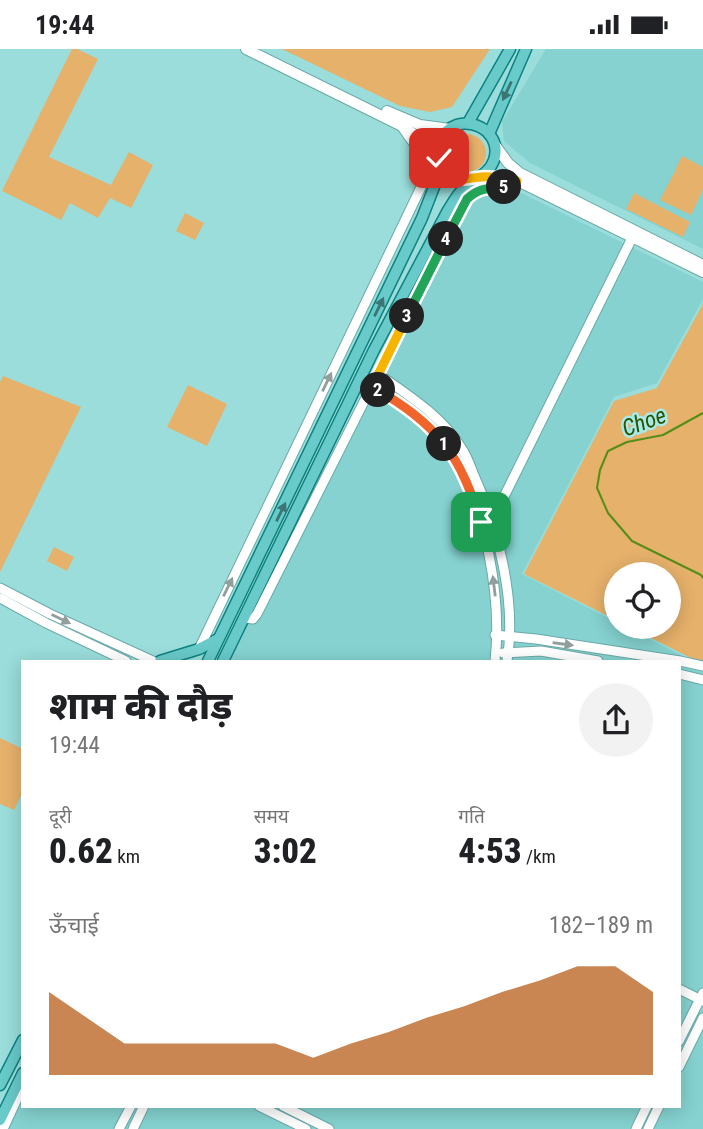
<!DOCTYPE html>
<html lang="hi">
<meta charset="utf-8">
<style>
body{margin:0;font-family:"Roboto Condensed","Noto Sans Devanagari",sans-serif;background:#f2f2f2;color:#202124;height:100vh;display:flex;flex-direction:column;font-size:26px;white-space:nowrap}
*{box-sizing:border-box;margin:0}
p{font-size:23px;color:#757577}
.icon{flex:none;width:38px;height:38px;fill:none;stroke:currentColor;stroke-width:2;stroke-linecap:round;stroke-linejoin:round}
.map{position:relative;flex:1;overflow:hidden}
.side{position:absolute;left:21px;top:611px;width:660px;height:448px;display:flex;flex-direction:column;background:#fff;border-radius:0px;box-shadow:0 4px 18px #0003}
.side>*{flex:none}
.fabs{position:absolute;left:604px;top:513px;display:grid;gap:14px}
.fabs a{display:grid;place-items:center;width:77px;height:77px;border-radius:50%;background:#fff;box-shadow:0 4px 18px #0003;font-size:35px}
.pin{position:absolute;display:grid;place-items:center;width:60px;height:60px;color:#fff;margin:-30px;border-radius:14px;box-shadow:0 4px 10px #0006}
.km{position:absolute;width:35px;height:35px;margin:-18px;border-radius:50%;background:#222;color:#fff;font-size:19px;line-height:35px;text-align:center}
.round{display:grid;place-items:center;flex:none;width:74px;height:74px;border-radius:37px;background:#f2f2f2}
.overview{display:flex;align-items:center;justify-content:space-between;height:119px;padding:0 28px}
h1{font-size:38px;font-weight:800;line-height:52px}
.stats{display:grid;grid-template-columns:repeat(3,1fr);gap:10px;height:119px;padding:7px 28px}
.stats div{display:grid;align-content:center}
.stats b{font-size:35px;font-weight:800}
.stats small{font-size:19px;font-weight:400}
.stats p{font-size:19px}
.chart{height:196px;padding:14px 28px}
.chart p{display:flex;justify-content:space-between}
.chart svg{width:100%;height:126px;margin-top:7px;fill:#b45309;opacity:.7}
.status{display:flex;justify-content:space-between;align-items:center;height:49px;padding:0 35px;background:#fff;direction:ltr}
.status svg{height:19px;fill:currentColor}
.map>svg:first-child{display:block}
</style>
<div class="status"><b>19:44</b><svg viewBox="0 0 49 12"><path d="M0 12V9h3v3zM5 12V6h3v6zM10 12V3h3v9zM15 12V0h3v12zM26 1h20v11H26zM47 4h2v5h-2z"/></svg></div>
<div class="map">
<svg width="703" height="1080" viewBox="0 0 703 1080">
<rect width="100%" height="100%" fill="#9addda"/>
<g fill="#85d2d0">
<path d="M546 0H703V200L530 114 504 92 502 73Z"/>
<path d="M503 135 703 233V250L657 334 614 348 522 525 616 573V578H625L703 617V1080H0L23 1031V1057H679V612H230L462 152Z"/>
</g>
<g fill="#e6b16b">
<path d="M72 0H77L98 10 49 108 111 136 129 103 153 116 131 159 110 149 98 169 70 154 61 171 2 142Z"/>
<path d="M282 0H490L452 58 430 63 400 57Z"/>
<circle cx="467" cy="104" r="19"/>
<path d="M682 107 703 118V141L691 166 660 151 675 122 682 125 675 121Z"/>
<path d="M634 144 690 173 683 188 626 160Z"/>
<path d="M185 164 204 174 195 191 176 182Z"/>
<path d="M703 255V615L629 578H668V525H616V571L524 525 614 352 657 339Z"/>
<path d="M3 327 81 358 0 523V333Z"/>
<path d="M188 336 227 355 207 397 167 378Z"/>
<path d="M54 498 74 508 67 522 47 512Z"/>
<path d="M0 689 23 700V743L14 761 0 755Z"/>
</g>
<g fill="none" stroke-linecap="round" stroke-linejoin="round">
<path stroke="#548d17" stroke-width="2" d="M703 364 663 386 627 393 608 402 600 421 597 439 608 464 632 492 701 526 703 529"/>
<g stroke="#69aaa8" stroke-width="11">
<g id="tertiary">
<path d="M378 325C408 346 443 368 462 400 467 407 470 416 473 424 498 479 517 552 507 612"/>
<path d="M372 338C402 355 434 376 453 406 486 461 502 549 495 612"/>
<path d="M492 472 632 189"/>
<path d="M0 539 50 565 153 612"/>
<path d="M0 549 46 574 126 612"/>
<path d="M244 569 253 570 257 565 466 150C483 134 500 144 517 132"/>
<path d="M495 586 536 590 680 612 703 617"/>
<path d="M199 600 423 134C429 106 414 98 401 76"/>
<path d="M503 604 541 602 598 612"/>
<path d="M679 625 703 631"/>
<path d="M679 940 703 952"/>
<path d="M679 992 703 944"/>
<path d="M679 1018 703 969"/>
<path d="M259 1057 306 1080"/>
<path d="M283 1057 329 1080"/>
<path d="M3 1080 23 1037"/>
<path d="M119 1080 131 1057"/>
<path d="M133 1080 144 1057"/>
<path d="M636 1080 647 1057"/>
<path d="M648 1080 659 1057"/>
</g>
</g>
<g stroke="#69aaa8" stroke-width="12">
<g id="secondary">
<path d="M246 0 404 78 429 96 438 107"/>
<path d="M387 62 420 76 450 80"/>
<path d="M495 96 508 114 520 124 701 215"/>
<path d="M479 129 505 130 522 134 703 223"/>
</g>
</g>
<g stroke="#0d8280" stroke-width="13">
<g id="primary">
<path d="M468 74 510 0"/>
<path d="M489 85 526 0"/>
<path d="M160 612 199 600 218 590"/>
<path d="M208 612 422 169 436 133 439 111"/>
<path d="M223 612 374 301 447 163C452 155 456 147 463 140 473 130 489 126 494 111 505 78 455 59 441 91 430 115 453 135 476 130"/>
<path d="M0 1036 23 991"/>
<path d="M0 1071 23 1024"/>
</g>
</g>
<use href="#tertiary" stroke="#fff" stroke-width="9"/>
<use href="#secondary" stroke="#fff" stroke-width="10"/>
<use href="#primary" stroke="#68cac9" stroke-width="10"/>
</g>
<defs><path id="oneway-solid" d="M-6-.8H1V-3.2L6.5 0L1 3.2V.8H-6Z" transform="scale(1.75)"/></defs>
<g fill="#3d7574">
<use href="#oneway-solid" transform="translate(507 42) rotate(115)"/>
<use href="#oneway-solid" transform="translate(379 258) rotate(-64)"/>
<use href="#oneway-solid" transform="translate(281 463) rotate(-64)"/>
</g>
<g fill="#909e9d">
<use href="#oneway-solid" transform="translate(327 333) rotate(-64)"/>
<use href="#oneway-solid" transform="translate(494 537) rotate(-97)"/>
<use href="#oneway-solid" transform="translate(228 538) rotate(-64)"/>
<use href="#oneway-solid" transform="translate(61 570) rotate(26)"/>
<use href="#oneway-solid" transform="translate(563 595) rotate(8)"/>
</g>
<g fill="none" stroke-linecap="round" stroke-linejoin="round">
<g stroke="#fff" stroke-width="14">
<path id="split-1" d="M444 395C462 417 472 446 481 473"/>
</g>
<g stroke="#fff" stroke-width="14">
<path id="split-2" d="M378 341C403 356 426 372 444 395"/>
</g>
<g stroke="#fff" stroke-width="14">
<path id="split-3" d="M378 341 372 338 407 267"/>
</g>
<g stroke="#fff" stroke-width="14">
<path id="split-4" d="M407 267 446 190"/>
</g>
<g stroke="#fff" stroke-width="14">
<path id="split-5" d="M446 190 467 150C478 139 489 139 504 138"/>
</g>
<g stroke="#fff" stroke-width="14">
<path id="split-6" d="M439 109C448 134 460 131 481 128 493 127 506 130 517 132L510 137 504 138"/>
</g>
<use href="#split-1" stroke="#f0652b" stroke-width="9"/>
<use href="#split-2" stroke="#f0652b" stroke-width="9"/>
<use href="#split-3" stroke="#f5b400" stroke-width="9"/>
<use href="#split-4" stroke="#22a559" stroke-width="9"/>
<use href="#split-5" stroke="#22a559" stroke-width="9"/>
<use href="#split-6" stroke="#f5b400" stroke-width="9"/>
</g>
<g text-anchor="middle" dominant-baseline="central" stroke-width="5" stroke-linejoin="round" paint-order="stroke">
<g font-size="23" font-style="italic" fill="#2c5100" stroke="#a7eae7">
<text transform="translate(644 373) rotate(-20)">Choe</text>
</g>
</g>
</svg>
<div class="fabs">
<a><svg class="icon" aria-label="locate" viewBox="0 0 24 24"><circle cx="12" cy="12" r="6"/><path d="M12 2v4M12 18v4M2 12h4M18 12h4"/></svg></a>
</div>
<div class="pin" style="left:481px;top:473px;background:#1e9e55"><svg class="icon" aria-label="arrive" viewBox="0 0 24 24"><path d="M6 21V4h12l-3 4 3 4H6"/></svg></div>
<div class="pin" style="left:439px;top:109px;background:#d93025"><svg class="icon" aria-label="check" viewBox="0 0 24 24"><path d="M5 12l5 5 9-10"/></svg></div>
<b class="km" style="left:444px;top:395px">1</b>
<b class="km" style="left:378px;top:341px">2</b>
<b class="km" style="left:407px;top:267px">3</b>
<b class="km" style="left:446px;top:190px">4</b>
<b class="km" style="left:504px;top:138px">5</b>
<section class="side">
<div class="overview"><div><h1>शाम की दौड़</h1><p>19:44</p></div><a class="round"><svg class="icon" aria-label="share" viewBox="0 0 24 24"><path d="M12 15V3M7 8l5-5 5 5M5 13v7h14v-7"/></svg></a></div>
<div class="stats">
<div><p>दूरी</p><b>0.62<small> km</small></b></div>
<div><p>समय</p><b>3:02</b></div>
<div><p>गति</p><b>4:53<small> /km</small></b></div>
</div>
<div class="chart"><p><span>ऊँचाई</span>182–189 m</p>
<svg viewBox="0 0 160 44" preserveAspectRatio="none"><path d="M0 44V15L10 24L20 33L30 33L40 33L50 33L60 33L70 38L80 33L90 29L100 24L110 20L120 15L130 11L140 6L150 6L160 15V44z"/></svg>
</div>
</section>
</div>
